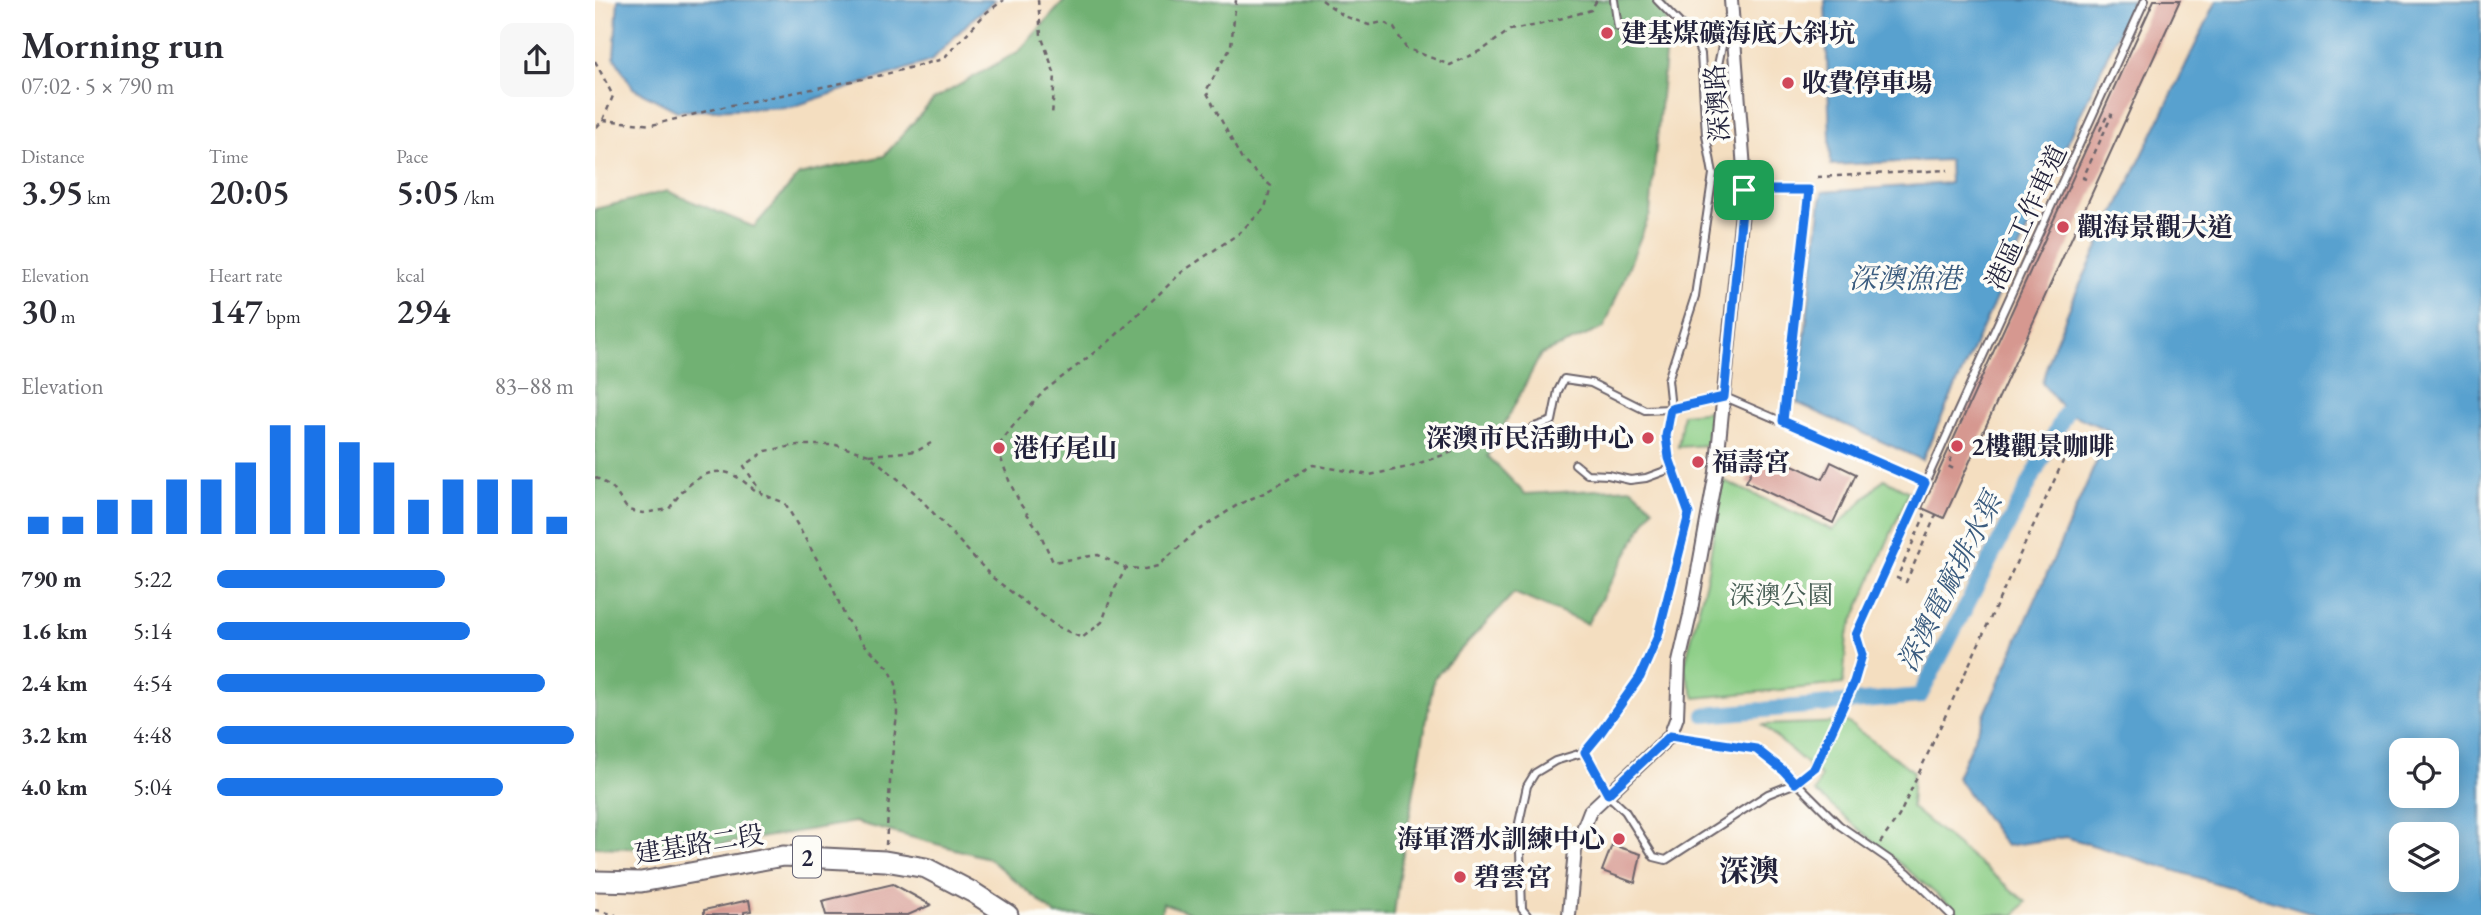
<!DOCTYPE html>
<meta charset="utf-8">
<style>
body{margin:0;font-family:"EB Garamond","Noto Serif TC",serif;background:#f7f7f7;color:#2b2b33;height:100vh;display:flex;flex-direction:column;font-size:26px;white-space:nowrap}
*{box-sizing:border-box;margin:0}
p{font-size:23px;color:#7c7c81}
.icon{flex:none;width:38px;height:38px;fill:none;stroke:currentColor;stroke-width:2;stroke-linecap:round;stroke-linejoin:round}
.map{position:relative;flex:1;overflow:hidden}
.details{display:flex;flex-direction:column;background:#fff;width:595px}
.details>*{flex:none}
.controls{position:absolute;left:1794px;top:738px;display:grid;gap:14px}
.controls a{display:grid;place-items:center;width:70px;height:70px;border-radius:14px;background:#fff;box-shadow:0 4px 18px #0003;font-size:35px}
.pin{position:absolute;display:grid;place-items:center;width:60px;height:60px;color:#fff;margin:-30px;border-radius:14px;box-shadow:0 4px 10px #0006}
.round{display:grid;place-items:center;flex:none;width:74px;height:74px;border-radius:14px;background:#f7f7f7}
.overview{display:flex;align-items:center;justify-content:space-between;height:119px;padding:0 21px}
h1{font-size:38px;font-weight:600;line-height:52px}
.metrics{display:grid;grid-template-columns:repeat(3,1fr);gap:10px;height:119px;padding:7px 21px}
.metrics div{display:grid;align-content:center}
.metrics b{font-size:35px;font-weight:600}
.metrics small{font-size:19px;font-weight:400}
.metrics p{font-size:19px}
.chart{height:196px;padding:14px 21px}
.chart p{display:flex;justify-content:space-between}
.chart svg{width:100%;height:126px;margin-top:7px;stroke:#1a73e8;stroke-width:6}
ul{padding:0 21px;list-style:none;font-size:23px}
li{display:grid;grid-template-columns:112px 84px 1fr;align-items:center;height:52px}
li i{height:18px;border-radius:9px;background:#1a73e8}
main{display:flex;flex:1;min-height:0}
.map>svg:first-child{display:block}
</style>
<main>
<section class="details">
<div class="overview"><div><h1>Morning run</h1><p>07:02 · 5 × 790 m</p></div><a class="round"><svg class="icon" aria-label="share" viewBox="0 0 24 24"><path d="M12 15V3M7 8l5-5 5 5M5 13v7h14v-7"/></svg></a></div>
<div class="metrics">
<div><p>Distance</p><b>3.95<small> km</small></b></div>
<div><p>Time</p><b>20:05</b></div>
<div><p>Pace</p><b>5:05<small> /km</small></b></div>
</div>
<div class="metrics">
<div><p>Elevation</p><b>30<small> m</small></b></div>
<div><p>Heart rate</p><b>147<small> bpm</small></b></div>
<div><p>kcal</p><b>294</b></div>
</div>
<div class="chart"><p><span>Elevation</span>83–88 m</p>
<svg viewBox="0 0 160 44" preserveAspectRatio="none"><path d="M5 44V38M15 44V38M25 44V32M35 44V32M45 44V25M55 44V25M65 44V19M75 44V6M85 44V6M95 44V12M105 44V19M115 44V32M125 44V25M135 44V25M145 44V25M155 44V38"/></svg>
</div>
<ul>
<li><b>790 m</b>5:22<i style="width:64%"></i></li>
<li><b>1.6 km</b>5:14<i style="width:71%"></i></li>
<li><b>2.4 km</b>4:54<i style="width:92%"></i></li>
<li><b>3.2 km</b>4:48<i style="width:100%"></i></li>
<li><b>4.0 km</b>5:04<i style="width:80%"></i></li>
</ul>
</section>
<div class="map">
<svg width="1886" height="915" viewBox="0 0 1886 915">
<rect width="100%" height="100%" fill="#fdfcf7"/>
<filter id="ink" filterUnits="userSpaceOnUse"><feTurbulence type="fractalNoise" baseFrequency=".0143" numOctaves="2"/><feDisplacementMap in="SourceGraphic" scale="14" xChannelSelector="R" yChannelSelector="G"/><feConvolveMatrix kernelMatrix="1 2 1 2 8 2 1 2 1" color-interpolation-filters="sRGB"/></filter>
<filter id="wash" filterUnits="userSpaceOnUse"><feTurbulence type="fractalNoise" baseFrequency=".00686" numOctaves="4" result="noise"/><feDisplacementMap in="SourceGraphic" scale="28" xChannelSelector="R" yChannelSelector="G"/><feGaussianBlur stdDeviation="1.57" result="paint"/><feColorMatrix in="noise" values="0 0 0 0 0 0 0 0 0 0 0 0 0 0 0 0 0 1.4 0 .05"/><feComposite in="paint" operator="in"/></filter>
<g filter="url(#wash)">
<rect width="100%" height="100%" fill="#f4dec0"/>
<g fill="#8cce86" stroke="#577860" stroke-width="2">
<path d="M1116 411 1114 445 1083 447 1088 414Z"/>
<path d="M1289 479 1314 492 1252 635 1248 684 1100 698 1089 668 1112 576 1127 480 1238 530Z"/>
<path d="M1252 722 1318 771 1316 807 1431 902 1420 915H1366L1220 792 1226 776 1167 725Z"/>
</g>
<path fill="#71b173" stroke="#4a6a57" stroke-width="2" d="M470 0H1071V44L1055 214 1009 328 946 354 893 456 930 494 1037 488 1058 508 992 624 919 593 839 678 804 876 799 915H601L568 903 566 915H461L393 858 260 822 92 850 0 847V209L72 191 159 227 204 175 289 156 338 100 424 51Z"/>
<g fill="#58a1cf" stroke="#3d6285" stroke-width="2" fill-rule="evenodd">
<path d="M23 0H400L375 21 336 61 197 107 82 111 38 88 19 57Z"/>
<path d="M1230 0H1538L1327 460 1202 403 1227 192 1355 183 1354 160 1236 165Z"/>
<path d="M1622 0H1886V915H1724L1471 837 1411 846 1362 777 1515 431 1471 412 1447 383 1455 355 1480 295ZM1806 751H1852V796H1806ZM1806 835H1852V880H1806Z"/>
</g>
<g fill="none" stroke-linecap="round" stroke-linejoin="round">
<path stroke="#58a1cf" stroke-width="16" d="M1110 715 1325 696 1471 412"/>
</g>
<g id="blocks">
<g fill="#d69890">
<path d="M1559 0H1585L1349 518 1327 508Z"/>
<path d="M1167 451 1228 479 1236 462 1261 474 1238 523 1151 482Z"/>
<path d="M1017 845 1046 854 1040 883 1007 871Z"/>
<path d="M298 884 336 905 313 915H231L227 901Z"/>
<path d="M154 900 156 911 149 912V915H109V910Z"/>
</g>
</g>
</g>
<g filter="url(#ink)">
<use href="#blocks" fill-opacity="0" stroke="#6c646a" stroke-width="2"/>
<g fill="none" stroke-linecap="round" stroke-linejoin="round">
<g stroke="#6c646a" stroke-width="10">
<g id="lane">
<path d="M1019 0 1023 27"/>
<path d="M1113 113 1133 17"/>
<path d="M1149 190H1214L1188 421"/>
<path d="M926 436 939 427 957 421 963 391 969 379 996 383 1050 410 1076 409 1130 397 1330 483"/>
<path d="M980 464 992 474 1013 475 1035 480 1051 478 1078 468"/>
<path d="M1075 736 1161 749 1189 770 1244 825 1312 872 1356 915"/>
<path d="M990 752 1013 795 1030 811 1059 857 1071 860 1173 794 1201 783 1220 767 1259 682 1267 655 1261 635 1550 0"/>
<path d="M932 915 927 909 924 823 932 786 940 773 960 761 990 752 1004 735 1045 677 1063 637 1094 514 1074 458 1071 436 1076 409 1073 380 1100 296 1118 174 1111 135 1106 54 1101 40 1062 0"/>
</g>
</g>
<g stroke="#6c646a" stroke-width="16">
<path id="street" d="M974 915 980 850 995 811 1075 736 1082 717 1084 662 1095 615 1121 472 1150 182 1136 0"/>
</g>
<g stroke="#6c646a" stroke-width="23">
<path id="primary" d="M0 881 46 882 188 856 290 861 331 868 379 893 413 915"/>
</g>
<g stroke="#6c646a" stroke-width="2.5" stroke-dasharray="5 5" stroke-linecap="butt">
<path d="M443 0 446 35 460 75 457 116"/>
<path d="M641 0 636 46 611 91 647 160 676 186 670 208 643 234 587 272 517 339 449 391 418 426 402 448 415 483 426 505 444 531 458 562 503 555 531 568 550 569 563 566 601 532 644 504 669 493 718 465 775 475 813 467 910 434 916 435"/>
<path d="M727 0 749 16 774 25 788 22 799 28 811 48 855 65 889 49 915 30 943 25 996 10 1002 0"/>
<path d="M0 61 18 96 8 120 0 129"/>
<path d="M8 120 57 125 132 106 287 75 348 59 392 12 409 0"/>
<path d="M1222 177 1353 170"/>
<path d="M1491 179 1488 178 1517 115 1513 114 1505 130 1501 128"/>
<path d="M1355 451 1359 452 1353 466 1361 470"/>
<path d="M274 455 322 451 336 443"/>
<path d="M0 477 17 487 33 510 48 513 74 509C86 490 110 464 136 474 146 478 155 487 164 493"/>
<path d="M1328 514 1330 515 1302 578 1311 582 1341 515"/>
<path d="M1285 843 1304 816 1477 442"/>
<path d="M291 845 296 766 302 714 301 684 294 668 267 642 251 619 237 586 190 503 167 494 149 466 171 451 203 445H241L274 455 320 493 398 578 461 626 487 638 507 622 518 592 531 568"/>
<path d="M0 910 21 915"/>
</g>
<use href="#lane" stroke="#fff" stroke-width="6"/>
<use href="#street" stroke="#fff" stroke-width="12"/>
<use href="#primary" stroke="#fff" stroke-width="19"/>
</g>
</g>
<g fill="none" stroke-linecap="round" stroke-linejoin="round" filter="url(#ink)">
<g stroke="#fff" stroke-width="14">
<path id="route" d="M1149 190H1214L1188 421 1330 483 1261 635 1267 655 1259 682 1220 767 1200 783 1189 771 1161 749 1075 736 1013 794 990 752 1004 735 1045 677 1063 636 1094 514 1074 458 1071 436 1076 409 1129 397Z"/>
</g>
<use href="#route" stroke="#1a73e8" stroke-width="9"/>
</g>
<g fill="#d1495b" stroke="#fdfcf7" stroke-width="2.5">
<circle cx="1012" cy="33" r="7"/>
<circle cx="1193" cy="83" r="7"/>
<circle cx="1468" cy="227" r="7"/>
<circle cx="1053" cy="438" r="7"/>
<circle cx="1362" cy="446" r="7"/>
<circle cx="404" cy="448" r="7"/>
<circle cx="1103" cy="462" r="7"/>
<circle cx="1024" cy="839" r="7"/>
<circle cx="865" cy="877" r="7"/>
</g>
<g text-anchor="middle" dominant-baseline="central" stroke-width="7" stroke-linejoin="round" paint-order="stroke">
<rect fill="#fdfcf7" stroke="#646373" stroke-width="2" x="198" y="836.5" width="28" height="41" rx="5"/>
<g font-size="24" font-weight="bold" fill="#22223b">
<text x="212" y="857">2</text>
</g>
<g font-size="26" font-weight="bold" fill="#22223b" stroke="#fdfcf7" text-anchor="start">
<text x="1026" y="33">建基煤礦海底大斜坑</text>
<text x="1207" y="83">收費停車場</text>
<text x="1482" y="227">觀海景觀大道</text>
<text x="1039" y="438" text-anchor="end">深澳市民活動中心</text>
<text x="1376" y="446">2樓觀景咖啡</text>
<text x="418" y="448">港仔尾山</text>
<text x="1117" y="462">福壽宮</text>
<text x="1010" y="839" text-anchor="end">海軍潛水訓練中心</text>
<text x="879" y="877">碧雲宮</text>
</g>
<g font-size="26" fill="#22223b" stroke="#fdfcf7">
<text transform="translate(1122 103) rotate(-94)">深澳路</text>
<text transform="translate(1431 217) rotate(-65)">港區工作車道</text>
<text transform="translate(104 844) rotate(-9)">建基路二段</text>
</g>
<g font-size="26" fill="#475e55" stroke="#fdfcf7">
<text x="1186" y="595">深澳公園</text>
</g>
<g font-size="28" font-style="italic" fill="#3a5b7e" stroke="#fdfcf7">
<text x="1310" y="278">深澳漁港</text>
<text transform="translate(1354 582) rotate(-63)">深澳電廠排水渠</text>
</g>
<g font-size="30" font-weight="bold" fill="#22223b" stroke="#fdfcf7">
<text x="1154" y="870">深澳</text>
</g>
</g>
</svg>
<div class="controls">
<a><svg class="icon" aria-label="locate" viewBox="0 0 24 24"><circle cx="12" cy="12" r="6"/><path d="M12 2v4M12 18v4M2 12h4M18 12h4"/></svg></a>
<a><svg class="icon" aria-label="layers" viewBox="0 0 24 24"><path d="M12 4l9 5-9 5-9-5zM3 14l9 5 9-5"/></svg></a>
</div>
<div class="pin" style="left:1149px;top:190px;background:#1e9e55"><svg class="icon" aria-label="arrive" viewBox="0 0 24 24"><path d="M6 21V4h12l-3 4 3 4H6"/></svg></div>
</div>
</main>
